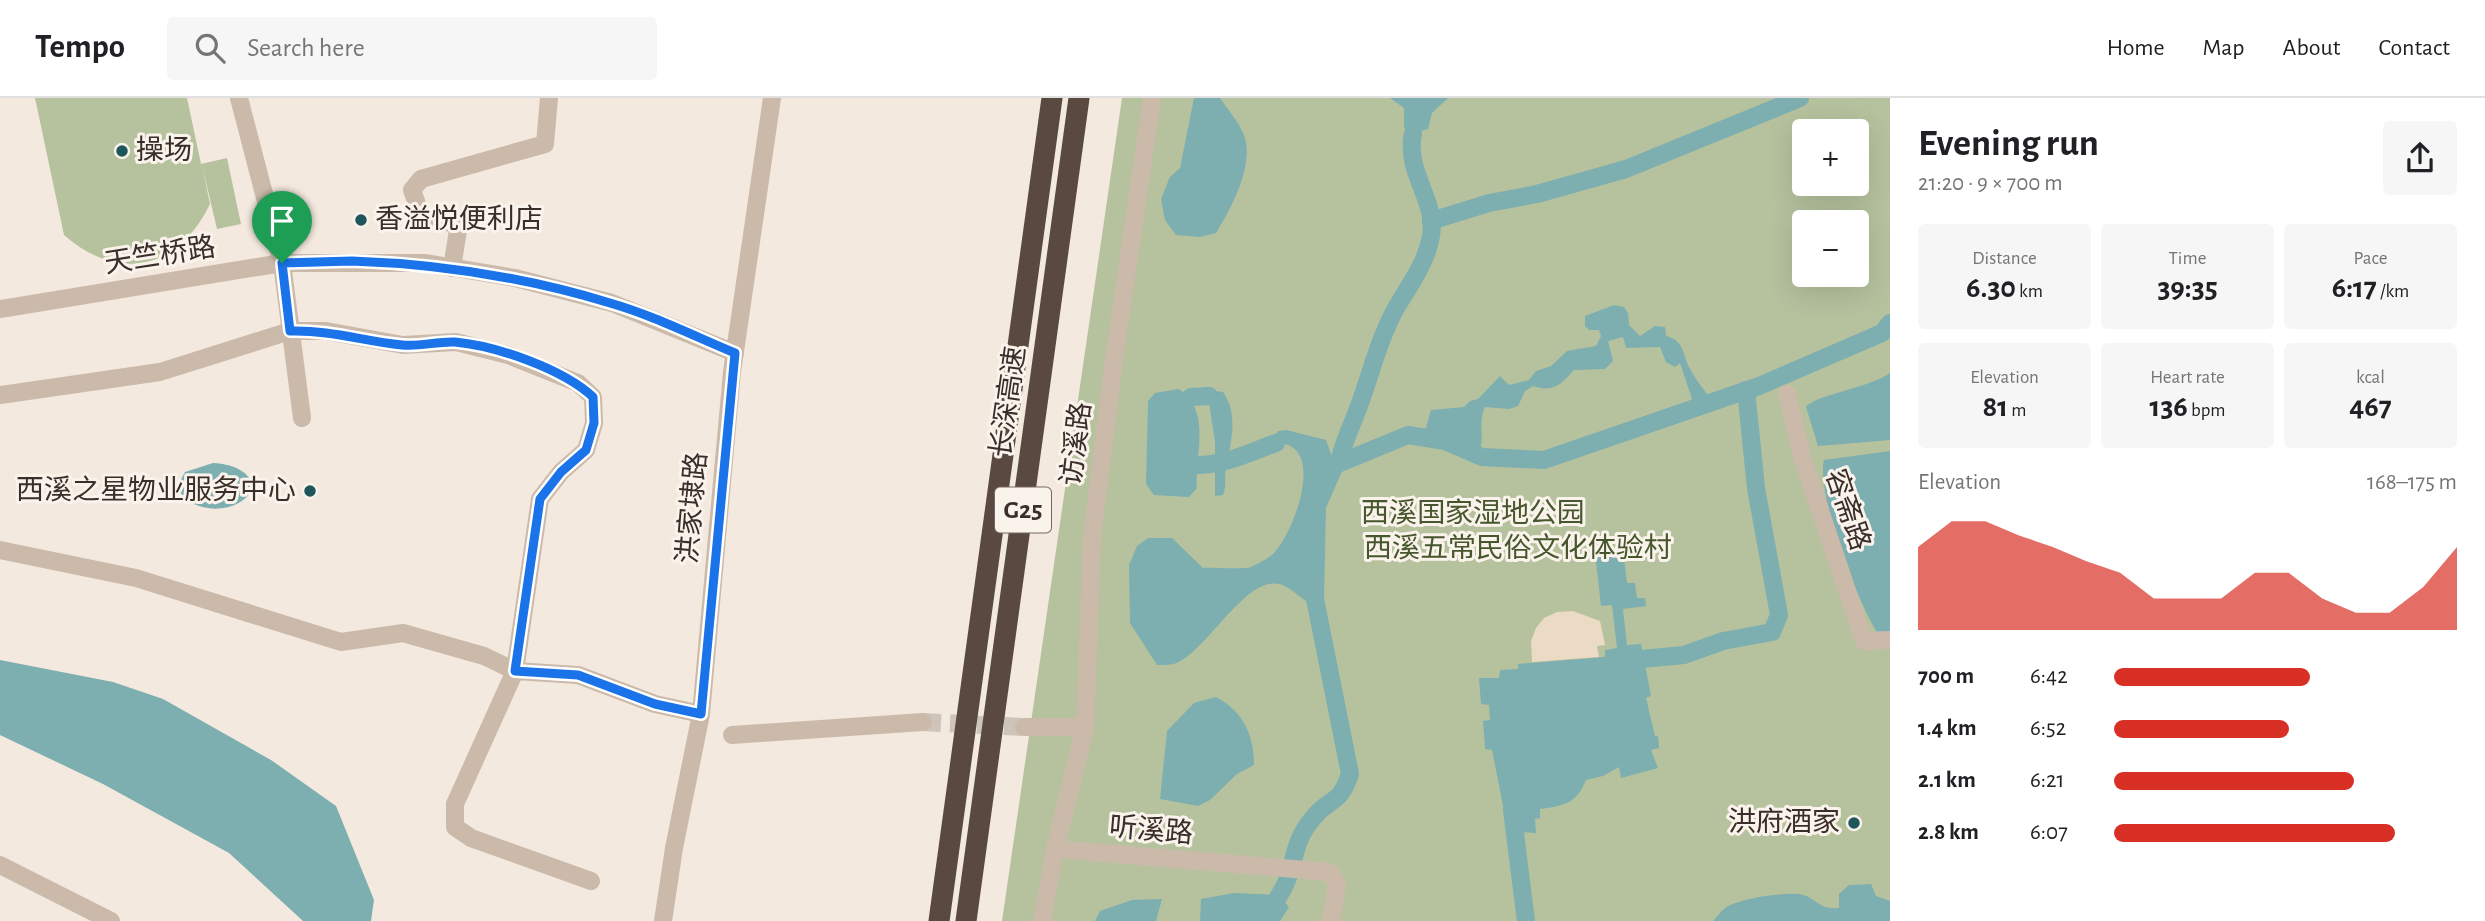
<!DOCTYPE html>
<meta charset="utf-8">
<style>
body{margin:0;font-family:"Alegreya Sans","Noto Sans SC",sans-serif;background:#f6f6f6;color:#202124;height:100vh;display:flex;flex-direction:column;font-size:26px;white-space:nowrap}
*{box-sizing:border-box;margin:0}
p{font-size:23px;color:#757577}
.icon{flex:none;width:38px;height:38px;fill:none;stroke:currentColor;stroke-width:2;stroke-linecap:round;stroke-linejoin:round}
.map{position:relative;flex:1;overflow:hidden}
.drawer{display:flex;flex-direction:column;background:#fff;width:595px}
.drawer>*{flex:none}
.controls{position:absolute;left:1792px;top:21px;display:grid;gap:14px}
.controls a{display:grid;place-items:center;width:77px;height:77px;border-radius:7px;background:#fff;box-shadow:0 7px 28px #0002;font-size:35px}
.pin{position:absolute;display:grid;place-items:center;width:60px;height:60px;color:#fff;margin:-72px -30px;border-radius:50% 50% 50% 0;rotate:-45deg;box-shadow:0 0 7px #0007}
.pin .icon{rotate:45deg}
.round{display:grid;place-items:center;flex:none;width:74px;height:74px;border-radius:7px;background:#f6f6f6}
.summary{display:flex;align-items:center;justify-content:space-between;height:119px;padding:0 28px}
h1{font-size:38px;font-weight:700;line-height:52px}
.figures{display:grid;grid-template-columns:repeat(3,1fr);gap:10px;height:119px;padding:7px 28px}
.figures div{display:grid;align-content:center;border-radius:7px;background:#f6f6f6;text-align:center}
.figures b{font-size:30px;font-weight:700}
.figures small{font-size:19px;font-weight:400}
.figures p{font-size:19px}
.chart{height:196px;padding:14px 28px}
.chart p{display:flex;justify-content:space-between}
.chart svg{width:100%;height:126px;margin-top:7px;fill:#d93025;opacity:.7}
ul{padding:0 28px;list-style:none;font-size:23px}
li{display:grid;grid-template-columns:112px 84px 1fr;align-items:center;height:52px}
li i{height:18px;border-radius:9px;background:#d93025}
header{display:flex;align-items:center;gap:42px;box-sizing:border-box;height:98px;padding:0 35px;background:#fff;border-bottom:2px solid #e0e0e0}
header strong{font-size:33px}
nav{display:flex;gap:38px;margin-inline-start:auto;font-size:24px}
.search{width:490px;height:63px;background:#f6f6f6;display:flex;align-items:center;gap:18px;box-sizing:border-box;padding:0 24px;border-radius:7px;color:#757577;font-size:26px}
main{display:flex;flex:1;min-height:0}
.map>svg:first-child{display:block}
</style>
<header>
<strong>Tempo</strong>
<div class="search"><svg class="icon" aria-label="search" viewBox="0 0 24 24"><circle cx="10" cy="10" r="6"/><path d="M15 15l6 6"/></svg>Search here</div>
<nav><a>Home</a><a>Map</a><a>About</a><a>Contact</a></nav>
</header>
<main>
<div class="map">
<svg width="1890" height="823" viewBox="0 0 1890 823">
<rect width="100%" height="100%" fill="#f3e9de"/>
<g fill="#b6c29e" fill-rule="evenodd">
<path d="M35 0H187L201 66 227 60 241 126 217 131 202 67 210 106C178 172 119 185 64 137Z"/>
<path d="M1122 0H1890V823H1002ZM1804 33H1857V86H1804ZM1804 124H1857V177H1804Z"/>
</g>
<path fill="#ebdbc5" d="M1573 513 1600 523 1605 547 1597 548 1599 559 1532 564 1531 543 1536 530 1544 520 1557 514Z"/>
<g fill="#7daeb0">
<path d="M1194 0H1220C1227 11 1239 24 1244 37 1255 66 1231 111 1216 135L1200 139 1176 137 1165 122 1161 101 1170 79 1180 70Z"/>
<path d="M1390 0H1448L1432 15 1428 31 1413 35 1404 29V10Z"/>
<path d="M1614 207 1624 209 1628 215 1629 227 1640 238 1655 228 1665 229 1666 238C1684 242 1682 255 1689 269 1695 281 1705 293 1713 304L1695 310 1680 265 1675 269 1666 264 1660 249 1626 250 1623 239 1608 243 1613 263 1605 271 1574 272C1561 286 1554 295 1533 288L1525 293 1518 308 1509 311 1485 309C1477 326 1486 341 1478 358L1445 343 1416 338 1426 330 1431 312 1464 309 1470 303 1478 301 1500 278 1509 287 1529 282 1536 273 1551 268 1567 253 1596 248 1601 238 1599 232H1589L1585 228V218Z"/>
<path d="M1890 275V342L1818 348 1806 309C1815 297 1872 289 1890 275Z"/>
<path d="M1179 291C1212 314 1195 355 1197 390L1189 399 1154 397 1146 386 1148 303 1155 295Z"/>
<path d="M1207 292 1223 294C1239 317 1231 344 1226 370 1224 380 1227 387 1223 397L1215 398V344Z"/>
<path d="M1286 332 1326 342 1335 367 1317 408 1316 509C1304 504 1291 489 1280 486 1244 478 1207 555 1174 566 1169 567 1162 567 1157 567L1130 525 1129 467 1137 448 1148 440H1172L1203 470C1214 469 1242 472 1251 469 1258 466 1269 460 1274 455 1294 434 1328 345 1276 345L1274 339 1278 333Z"/>
<path d="M1890 353V536H1878C1858 505 1816 397 1824 362Z"/>
<path d="M213 365C230 366 247 371 254 388 242 418 190 418 177 389L185 374Z"/>
<path d="M1623 452 1627 485H1635L1637 500H1645L1646 508 1623 511 1627 547 1641 546 1651 598 1646 600 1655 638H1658L1659 650 1651 652 1658 670 1621 680 1619 669 1603 678 1586 682C1577 705 1564 708 1540 711V720L1535 721 1536 735 1508 733 1492 652 1485 651 1483 623 1490 622 1489 607 1481 606 1479 580H1499L1500 572 1518 571V566L1605 559V552L1617 550 1612 507 1601 508 1595 455Z"/>
<path d="M0 562 113 584 163 601 271 662 336 708 374 802 371 823H303L229 755 103 686 0 637Z"/>
<path d="M1216 599C1243 613 1254 637 1254 667L1237 676 1210 702 1198 708 1160 701 1167 633 1194 605Z"/>
<path d="M1871 786 1876 798 1890 803V823H1713C1717 819 1720 814 1724 811 1735 801 1785 794 1799 796 1817 799 1817 812 1839 810V796L1849 787Z"/>
<path d="M1234 795 1278 797 1289 809 1280 823H1200L1201 801Z"/>
<path d="M1162 801 1156 823H1095L1100 813 1132 802Z"/>
</g>
<g fill="none" stroke-linecap="round" stroke-linejoin="round">
<g stroke="#7daeb0" stroke-width="18">
<path d="M1431 123 1489 105 1537 96 1626 71 1800 0"/>
<path d="M1191 299 1209 298"/>
<path d="M1339 365C1343 343 1353 326 1360 305 1372 272 1379 241 1396 210 1410 186 1426 166 1431 138 1437 101 1405 76 1413 35"/>
<path d="M1195 367C1223 368 1250 354 1276 345"/>
<path d="M1620 563 1684 557 1723 543 1772 534 1779 517 1756 390 1746 292"/>
<path d="M1512 712 1526 823"/>
<path d="M1268 823C1271 808 1277 802 1284 789 1297 763 1291 746 1313 720 1331 698 1339 708 1350 676L1315 501 1317 408 1335 367 1408 337 1445 343 1482 359 1544 362 1759 288 1882 235 1890 225"/>
</g>
<path stroke="#cec4ba" stroke-width="18" stroke-dasharray="18 9" stroke-linecap="butt" d="M923 624 1024 629"/>
<g stroke="#cbbaaa" stroke-width="18">
<path d="M239 0 282 165 302 320"/>
<path d="M452 170 459 126 422 120 412 92 421 81 545 46 549 0"/>
<path d="M0 211 282 165H426L515 180 612 205 735 255"/>
<path d="M1787 296 1802 359 1864 543 1890 542"/>
<path d="M0 297 160 274 290 233H326L403 247 456 244 508 257 578 285 593 299 594 325 586 352 561 374 540 401 515 573 455 706V729L471 740 591 783"/>
<path d="M0 452 136 480 341 544 403 535 484 558 515 573 578 577 655 606 701 616"/>
<path d="M1024 629H1085"/>
<path d="M732 637 923 624"/>
<path d="M1055 751 1330 774 1337 786 1331 823"/>
<path d="M0 767 111 823"/>
<path d="M663 823 674 750 701 616 732 274 772 0"/>
<path d="M1042 823 1055 751 1085 629 1092 439 1114 261 1152 0"/>
</g>
<g stroke="#5a4940" stroke-width="21">
<path d="M939 823 1052 0"/>
<path d="M966 823 1079 0"/>
</g>
</g>
<g fill="none" stroke-linecap="round" stroke-linejoin="round">
<g stroke="#fff" stroke-width="14">
<path id="route" d="M352 163C441 166 525 179 610 205 652 217 694 238 735 255L701 616 655 606 578 577 515 573 540 401 561 374 586 352 594 325 593 299C563 271 497 248 455 244 438 243 419 249 402 247 362 243 332 232 290 233L282 165Z"/>
</g>
<use href="#route" stroke="#1a73e8" stroke-width="9"/>
</g>
<g fill="#1e565b" stroke="#faf3eb" stroke-width="2.5">
<circle cx="122" cy="53" r="7"/>
<circle cx="361" cy="122" r="7"/>
<circle cx="310" cy="393" r="7"/>
<circle cx="1854" cy="725" r="7"/>
</g>
<g text-anchor="middle" dominant-baseline="central" stroke-width="6" stroke-linejoin="round" paint-order="stroke">
<rect fill="#faf3eb" stroke="#736963" stroke-width="2" x="995" y="389.5" width="56" height="45" rx="5"/>
<g font-size="26" font-weight="bold" fill="#392e29">
<text x="1023" y="412">G25</text>
</g>
<g font-size="28" fill="#392e29" stroke="#faf3eb" text-anchor="start">
<text x="136" y="53">操场</text>
<text x="375" y="122">香溢悦便利店</text>
<text x="296" y="393" text-anchor="end">西溪之星物业服务中心</text>
<text x="1840" y="725" text-anchor="end">洪府酒家</text>
</g>
<g font-size="28" fill="#392e29" stroke="#faf3eb">
<text transform="translate(160 158) rotate(-9)">天竺桥路</text>
<text transform="translate(1009 304) rotate(-82)">长深高速</text>
<text transform="translate(1077 346) rotate(-83)">访溪路</text>
<text transform="translate(693 410) rotate(-85)">洪家埭路</text>
<text transform="translate(1847 412) rotate(71)">容斋路</text>
<text transform="translate(1151 733) rotate(5)">听溪路</text>
</g>
<g font-size="28" fill="#47572d" stroke="#faf3eb">
<text x="1473" y="416">西溪国家湿地公园</text>
<text x="1518" y="451">西溪五常民俗文化体验村</text>
</g>
</g>
</svg>
<div class="controls">
<a>+</a>
<a>−</a>
</div>
<div class="pin" style="left:282px;top:165px;background:#1e9e55"><svg class="icon" aria-label="arrive" viewBox="0 0 24 24"><path d="M6 21V4h12l-3 4 3 4H6"/></svg></div>
</div>
<section class="drawer">
<div class="summary"><div><h1>Evening run</h1><p>21:20 · 9 × 700 m</p></div><a class="round"><svg class="icon" aria-label="share" viewBox="0 0 24 24"><path d="M12 15V3M7 8l5-5 5 5M5 13v7h14v-7"/></svg></a></div>
<div class="figures">
<div><p>Distance</p><b>6.30<small> km</small></b></div>
<div><p>Time</p><b>39:35</b></div>
<div><p>Pace</p><b>6:17<small> /km</small></b></div>
</div>
<div class="figures">
<div><p>Elevation</p><b>81<small> m</small></b></div>
<div><p>Heart rate</p><b>136<small> bpm</small></b></div>
<div><p>kcal</p><b>467</b></div>
</div>
<div class="chart"><p><span>Elevation</span>168–175 m</p>
<svg viewBox="0 0 160 44" preserveAspectRatio="none"><path d="M0 44V15L10 6L20 6L30 11L40 15L50 20L60 24L70 33L80 33L90 33L100 24L110 24L120 33L130 38L140 38L150 29L160 15V44z"/></svg>
</div>
<ul>
<li><b>700 m</b>6:42<i style="width:57%"></i></li>
<li><b>1.4 km</b>6:52<i style="width:51%"></i></li>
<li><b>2.1 km</b>6:21<i style="width:70%"></i></li>
<li><b>2.8 km</b>6:07<i style="width:82%"></i></li>
</ul>
</section>
</main>
